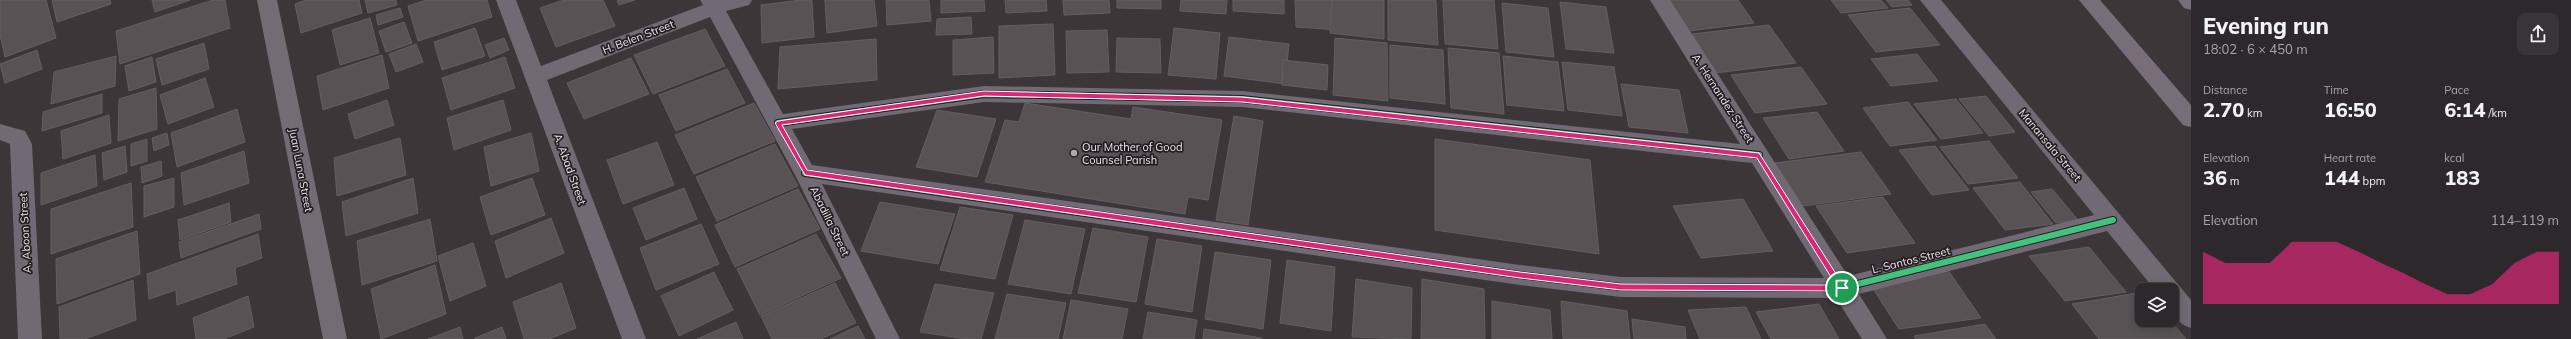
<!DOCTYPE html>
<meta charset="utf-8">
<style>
body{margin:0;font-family:Mulish,sans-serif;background:#393437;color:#f1f3f6;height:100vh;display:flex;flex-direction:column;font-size:15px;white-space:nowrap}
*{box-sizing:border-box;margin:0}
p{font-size:13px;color:#a7a6a9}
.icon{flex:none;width:22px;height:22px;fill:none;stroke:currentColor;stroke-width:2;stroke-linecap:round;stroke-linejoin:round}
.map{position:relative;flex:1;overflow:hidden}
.panel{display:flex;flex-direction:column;background:#2d282b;width:380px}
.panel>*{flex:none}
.controls{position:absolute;left:2135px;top:283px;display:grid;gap:8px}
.controls a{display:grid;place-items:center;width:44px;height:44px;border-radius:8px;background:#2d282b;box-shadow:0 2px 10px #0003,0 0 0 1px #484447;font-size:20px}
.pin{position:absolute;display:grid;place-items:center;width:34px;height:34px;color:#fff;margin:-17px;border:2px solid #fff;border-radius:50%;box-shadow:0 1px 4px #0007}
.round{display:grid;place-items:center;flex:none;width:42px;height:42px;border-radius:8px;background:#393437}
.head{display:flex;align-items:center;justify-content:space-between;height:68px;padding:0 12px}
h1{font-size:22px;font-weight:800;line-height:30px}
.metrics{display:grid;grid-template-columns:repeat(3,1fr);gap:6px;height:68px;padding:4px 12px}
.metrics div{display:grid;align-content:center}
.metrics b{font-size:20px;font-weight:800}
.metrics small{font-size:11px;font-weight:400}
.metrics p{font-size:11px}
.chart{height:112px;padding:8px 12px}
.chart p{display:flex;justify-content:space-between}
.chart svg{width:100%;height:72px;margin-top:4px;fill:#db2777;opacity:.7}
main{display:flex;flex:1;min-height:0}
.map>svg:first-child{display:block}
</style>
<main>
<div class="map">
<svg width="2191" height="339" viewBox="0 0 2191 339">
<rect width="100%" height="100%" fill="#3c3639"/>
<g fill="#585254" stroke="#645e60">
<path d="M0 0H46L56 38 5 57 0 35Z"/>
<path d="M52 0H110L111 4 57 22Z"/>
<path d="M152 0H190L155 12Z"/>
<path d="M213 0H225L230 28 120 64 116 31Z"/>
<path d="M306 0H359L362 13 301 33 295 4Z"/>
<path d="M365 0H396L397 5 368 13Z"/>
<path d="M426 0H487L492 17 418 41 408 6Z"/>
<path d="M564 0H603L615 26 556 47 540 8Z"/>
<path d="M617 0H635L619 5Z"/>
<path d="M801 0H812L814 37 762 43 761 5Z"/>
<path d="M825 0H874L877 26 827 33Z"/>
<path d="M886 0H929L931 21 887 25Z"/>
<path d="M941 0H984L985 11 941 13Z"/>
<path d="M1005 0H1046L1047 11 1006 13Z"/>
<path d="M1063 0H1109L1110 13 1064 15Z"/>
<path d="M1117 0H1161V9L1117 8Z"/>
<path d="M1181 0H1227L1226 14 1180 11Z"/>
<path d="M1233 0H1284V14L1233 11Z"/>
<path d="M1295 0H1339L1340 30 1296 27Z"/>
<path d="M1332 0H1384V39L1330 33Z"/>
<path d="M1388 0H1436L1438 45 1388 40Z"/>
<path d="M1443 0H1494L1498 49 1445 44Z"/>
<path d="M1669 0H1738L1754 23 1689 31Z"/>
<path d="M1831 0H1881L1888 8 1841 13Z"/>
<path d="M1886 0H1908L1912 5 1892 7Z"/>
<path d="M1560 2 1606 7 1614 53 1566 49Z"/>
<path d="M1502 3 1548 8 1554 57 1506 52Z"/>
<path d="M400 8 403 17 378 25 376 15Z"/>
<path d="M1910 8 1940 45 1876 52 1848 15Z"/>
<path d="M971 17 972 34 936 35 937 19Z"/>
<path d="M370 18 379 53 340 65 332 30Z"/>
<path d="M404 22 412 43 386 52 379 31Z"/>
<path d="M1053 24 1055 75 999 78V26Z"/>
<path d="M1769 25 1796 63 1716 73 1692 34Z"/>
<path d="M475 28 485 56 442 70 434 42Z"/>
<path d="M1174 28 1220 33 1216 79 1168 75Z"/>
<path d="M705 29 725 66 653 94 634 55Z"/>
<path d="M1107 30 1109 72 1067 73 1066 31Z"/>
<path d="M993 37 994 73 953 75V40Z"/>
<path d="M1229 37 1289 44 1285 84 1224 76Z"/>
<path d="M504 38 509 50 490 58 485 45Z"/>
<path d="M1117 38 1160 39 1161 73 1116 72Z"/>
<path d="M1335 38 1387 43 1388 101 1333 95Z"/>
<path d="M876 39 877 80 778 89 780 47Z"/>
<path d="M204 43 209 69 162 85 156 59Z"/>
<path d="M416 44 423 62 396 72 389 54Z"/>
<path d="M1390 45 1443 50 1445 104 1390 98Z"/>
<path d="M1448 48 1499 53 1504 114 1451 108Z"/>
<path d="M37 50 42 69 5 83 0 64Z"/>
<path d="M1917 54 1938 81 1891 86 1871 59Z"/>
<path d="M382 55 389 88 323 110 317 76Z"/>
<path d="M116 56 115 86 51 104 54 72Z"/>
<path d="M1503 56 1558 62 1564 111 1507 105Z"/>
<path d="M152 57 156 82 129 91 125 66Z"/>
<path d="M505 57 515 88 451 110 442 78Z"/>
<path d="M631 58 649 94 584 119 567 83Z"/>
<path d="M1283 60 1328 65 1327 90 1282 85Z"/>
<path d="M1562 62 1614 67 1622 116 1568 110Z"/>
<path d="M1801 67 1827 104 1755 113 1731 75Z"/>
<path d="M727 69 745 103 676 131 659 95Z"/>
<path d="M205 78 214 107 168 124 160 95Z"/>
<path d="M1621 84 1679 90 1688 133 1629 127Z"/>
<path d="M156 88 157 129 118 141 119 99Z"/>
<path d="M102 94V113L42 131 43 112Z"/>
<path d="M1986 96 2015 132 1989 136 1959 99Z"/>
<path d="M1956 99 1983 133 1941 139 1914 104Z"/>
<path d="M387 100 394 125 355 139 348 114Z"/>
<path d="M503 100 511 130 454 150 447 118Z"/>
<path d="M1908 102 1937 140 1890 146 1863 108Z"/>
<path d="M754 103 775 141 694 174 675 135Z"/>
<path d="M1025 103 1131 119 1133 107 1222 120 1208 200 1188 197 1185 214 985 182 1005 120 1019 122Z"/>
<path d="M237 109 245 142 177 167 171 133Z"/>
<path d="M937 110 996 119 977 177 916 167Z"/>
<path d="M1817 112 1844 151 1789 159 1763 118Z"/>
<path d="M109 115 111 143 63 159 61 131Z"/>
<path d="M1234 116 1263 121 1248 225 1216 220Z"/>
<path d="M167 133 169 145 154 151 152 138Z"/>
<path d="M531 133 539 171 491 186 484 147Z"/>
<path d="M400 138 406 175 337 196 334 158Z"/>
<path d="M147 139V161L131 166V144Z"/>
<path d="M1435 139 1590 160 1599 254 1435 230Z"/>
<path d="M1989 141 2018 178 1968 184 1940 147Z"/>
<path d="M657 142 674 185 623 204 607 160Z"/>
<path d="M775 144 798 186 717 221 696 177Z"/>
<path d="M125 146 127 172 104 180 102 153Z"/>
<path d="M1935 146 1969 190 1932 195 1899 150Z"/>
<path d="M244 151 249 183 184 205 181 173Z"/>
<path d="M1861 152 1891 194 1803 206 1775 163Z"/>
<path d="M95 155 97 186 41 205V173Z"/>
<path d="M161 161 162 176 142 183 141 167Z"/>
<path d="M174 178V207L144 217V186Z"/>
<path d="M413 178 418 213 346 236 342 202Z"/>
<path d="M532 178 545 215 491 235 480 197Z"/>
<path d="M2020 182 2053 224 2005 230 1973 188Z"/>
<path d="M131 183 133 227 51 254V209Z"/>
<path d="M684 188 697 219 646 240 633 208Z"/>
<path d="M798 189 820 229 735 267 715 225Z"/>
<path d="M2052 189 2078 220 2056 223 2031 192Z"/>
<path d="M1883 197 1915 243 1847 253 1816 206Z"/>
<path d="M1743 199 1773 251 1701 258 1673 206Z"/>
<path d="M880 202 955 214 938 264 861 251Z"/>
<path d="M229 203 231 222 180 240 178 220Z"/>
<path d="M960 207 1013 215 995 279 940 270Z"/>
<path d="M259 214 261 229 181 258 179 242Z"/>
<path d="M551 218 564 253 506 278 495 241Z"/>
<path d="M430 219 437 261 362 285 357 241Z"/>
<path d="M1025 220 1085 229 1071 294 1008 284Z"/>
<path d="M701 224 719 264 656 290 640 248Z"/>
<path d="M1093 228 1148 237 1136 302 1078 293Z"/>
<path d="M137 231 140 274 57 304 56 259Z"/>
<path d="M258 234 262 258 235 268 237 284 177 305 176 290 149 299 147 274Z"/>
<path d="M816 234 841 278 760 315 737 269Z"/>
<path d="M1157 239 1202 246 1192 312 1145 304Z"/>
<path d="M473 243 486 286 450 301 438 256Z"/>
<path d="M2089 247 2126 292 2065 301 2029 256Z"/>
<path d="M1215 252 1271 260 1263 329 1205 319Z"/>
<path d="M1287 260 1335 267 1331 331 1280 323Z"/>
<path d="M1943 263 1981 318 1899 329 1863 273Z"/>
<path d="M435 265 446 314 381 339 371 289Z"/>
<path d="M714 272 733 310 679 336 661 296Z"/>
<path d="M1356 279 1412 288 1411 339 1352 337Z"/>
<path d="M1422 279 1484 289 1485 339H1421Z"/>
<path d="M133 280 136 320 85 339H60L59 307Z"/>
<path d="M561 283 576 328 549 339H524L513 302Z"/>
<path d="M835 283 856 323 821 339H772L761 316Z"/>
<path d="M935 284 994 293 981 339H966L920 332Z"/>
<path d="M2142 292V320H2170L2186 339H2099L2072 304Z"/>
<path d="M1007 294 1066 303 1058 339H995Z"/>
<path d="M248 296 254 327 224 339H196L193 318Z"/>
<path d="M1071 300 1128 309 1122 339H1063Z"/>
<path d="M1492 301 1550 310 1552 339H1492Z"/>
<path d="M1561 301 1627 311 1630 339H1563Z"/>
<path d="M1819 304 1839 339H1771L1756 312Z"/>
<path d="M1746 307 1761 339H1700L1688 310Z"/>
<path d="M1148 312 1197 320 1194 339H1143Z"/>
<path d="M1632 319 1685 327 1686 339H1634Z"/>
<path d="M736 322 743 339H697Z"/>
<path d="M1985 324 1996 339H1916L1914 336Z"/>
<path d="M858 326 865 339H830Z"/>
<path d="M460 327 463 339H428Z"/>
<path d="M502 327 506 339H475V338Z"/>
<path d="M1204 329 1262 338V339H1203Z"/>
</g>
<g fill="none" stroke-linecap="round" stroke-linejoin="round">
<g fill="#716973" fill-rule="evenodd">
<path d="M496 0H516L541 66 703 5 700 0H752L749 5 726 11 783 114 984 86 1242 91 1740 144 1650 0H1670L1848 276 2094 215 1920 0H1941L2191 300V328C2172 322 2172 308 2172 290H2155L2107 231 1859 294 1887 339H1862L1836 298 1621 297 1520 285 822 184 900 339H876L795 175 710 17 547 80 646 339H622ZM984 102 1242 107 1752 163 1824 278 1621 277 1520 265 812 165 792 129Z"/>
<path d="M0 124 25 131 32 144 42 339H18L10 144 0 140Z"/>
</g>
<path fill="#746c75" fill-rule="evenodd" d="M257 0H277L347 339H323Z"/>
<g fill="#786e7a" fill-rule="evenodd">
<path d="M2079 0H2100L2191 105V127L2183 125Z"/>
<path d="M2178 0H2191V10L2184 8Z"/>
</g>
<g stroke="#231c20" stroke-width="8">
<g id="cycleway">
<path d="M778 123 984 94 1242 99 1759 155"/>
<path d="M805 173 1520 275 1621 287 1842 288 2113 220"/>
</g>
</g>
<use href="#cycleway" stroke="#40c37c" stroke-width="6"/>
</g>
<path fill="#db2777" stroke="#fff" fill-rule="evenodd" d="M984 91 1242 97 1759 153 1845 288 1842 291 1621 290 1520 278 805 175 775 123 778 121ZM984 96 1242 102 1757 158 1836 285 1621 284 1520 272 807 170 782 125Z"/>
<circle fill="#b0a8ad" stroke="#231c20" stroke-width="1.5" cx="1074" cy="153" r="4"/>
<g text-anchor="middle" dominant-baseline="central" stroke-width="3.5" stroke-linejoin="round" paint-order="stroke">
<g font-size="11" fill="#efe6eb" stroke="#231c20">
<text transform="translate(638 37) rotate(-21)">H. Belen Street</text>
<text transform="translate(1723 98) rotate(57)">A. Hernandez Street</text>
<text transform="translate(2050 145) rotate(50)">Manansala Street</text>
<text transform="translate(570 169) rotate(70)">A. Abad Street</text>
<text transform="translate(301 170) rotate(79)">Juan Luna Street</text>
<text transform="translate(830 221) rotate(64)">Abadilla Street</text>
<text transform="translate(25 233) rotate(-93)">A. Aboon Street</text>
<text transform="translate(1911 260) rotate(-14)">L. Santos Street</text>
</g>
<g font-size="11" fill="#efe6eb" stroke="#231c20" text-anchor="start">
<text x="1082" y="147">Our Mother of Good<tspan x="1082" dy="13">Counsel Parish</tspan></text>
</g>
</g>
</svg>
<div class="controls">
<a><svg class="icon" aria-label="layers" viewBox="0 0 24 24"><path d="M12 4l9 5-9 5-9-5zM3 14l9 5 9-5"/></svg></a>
</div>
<div class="pin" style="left:1842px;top:288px;background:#1e9e55"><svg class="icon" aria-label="arrive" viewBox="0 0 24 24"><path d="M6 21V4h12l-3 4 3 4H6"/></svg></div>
</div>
<section class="panel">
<div class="head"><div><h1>Evening run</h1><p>18:02 · 6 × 450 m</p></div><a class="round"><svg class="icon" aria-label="share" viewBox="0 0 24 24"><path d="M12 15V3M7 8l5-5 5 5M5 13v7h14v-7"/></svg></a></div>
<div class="metrics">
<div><p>Distance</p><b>2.70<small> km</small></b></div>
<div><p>Time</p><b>16:50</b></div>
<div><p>Pace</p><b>6:14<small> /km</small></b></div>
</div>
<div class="metrics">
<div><p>Elevation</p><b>36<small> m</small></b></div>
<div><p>Heart rate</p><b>144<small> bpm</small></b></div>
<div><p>kcal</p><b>183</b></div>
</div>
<div class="chart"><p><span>Elevation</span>114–119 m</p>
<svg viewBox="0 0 160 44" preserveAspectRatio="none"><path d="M0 44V12L10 19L20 19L30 19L40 6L50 6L60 6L70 12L80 19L90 25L100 32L110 38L120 38L130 32L140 19L150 12L160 12V44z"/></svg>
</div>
</section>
</main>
